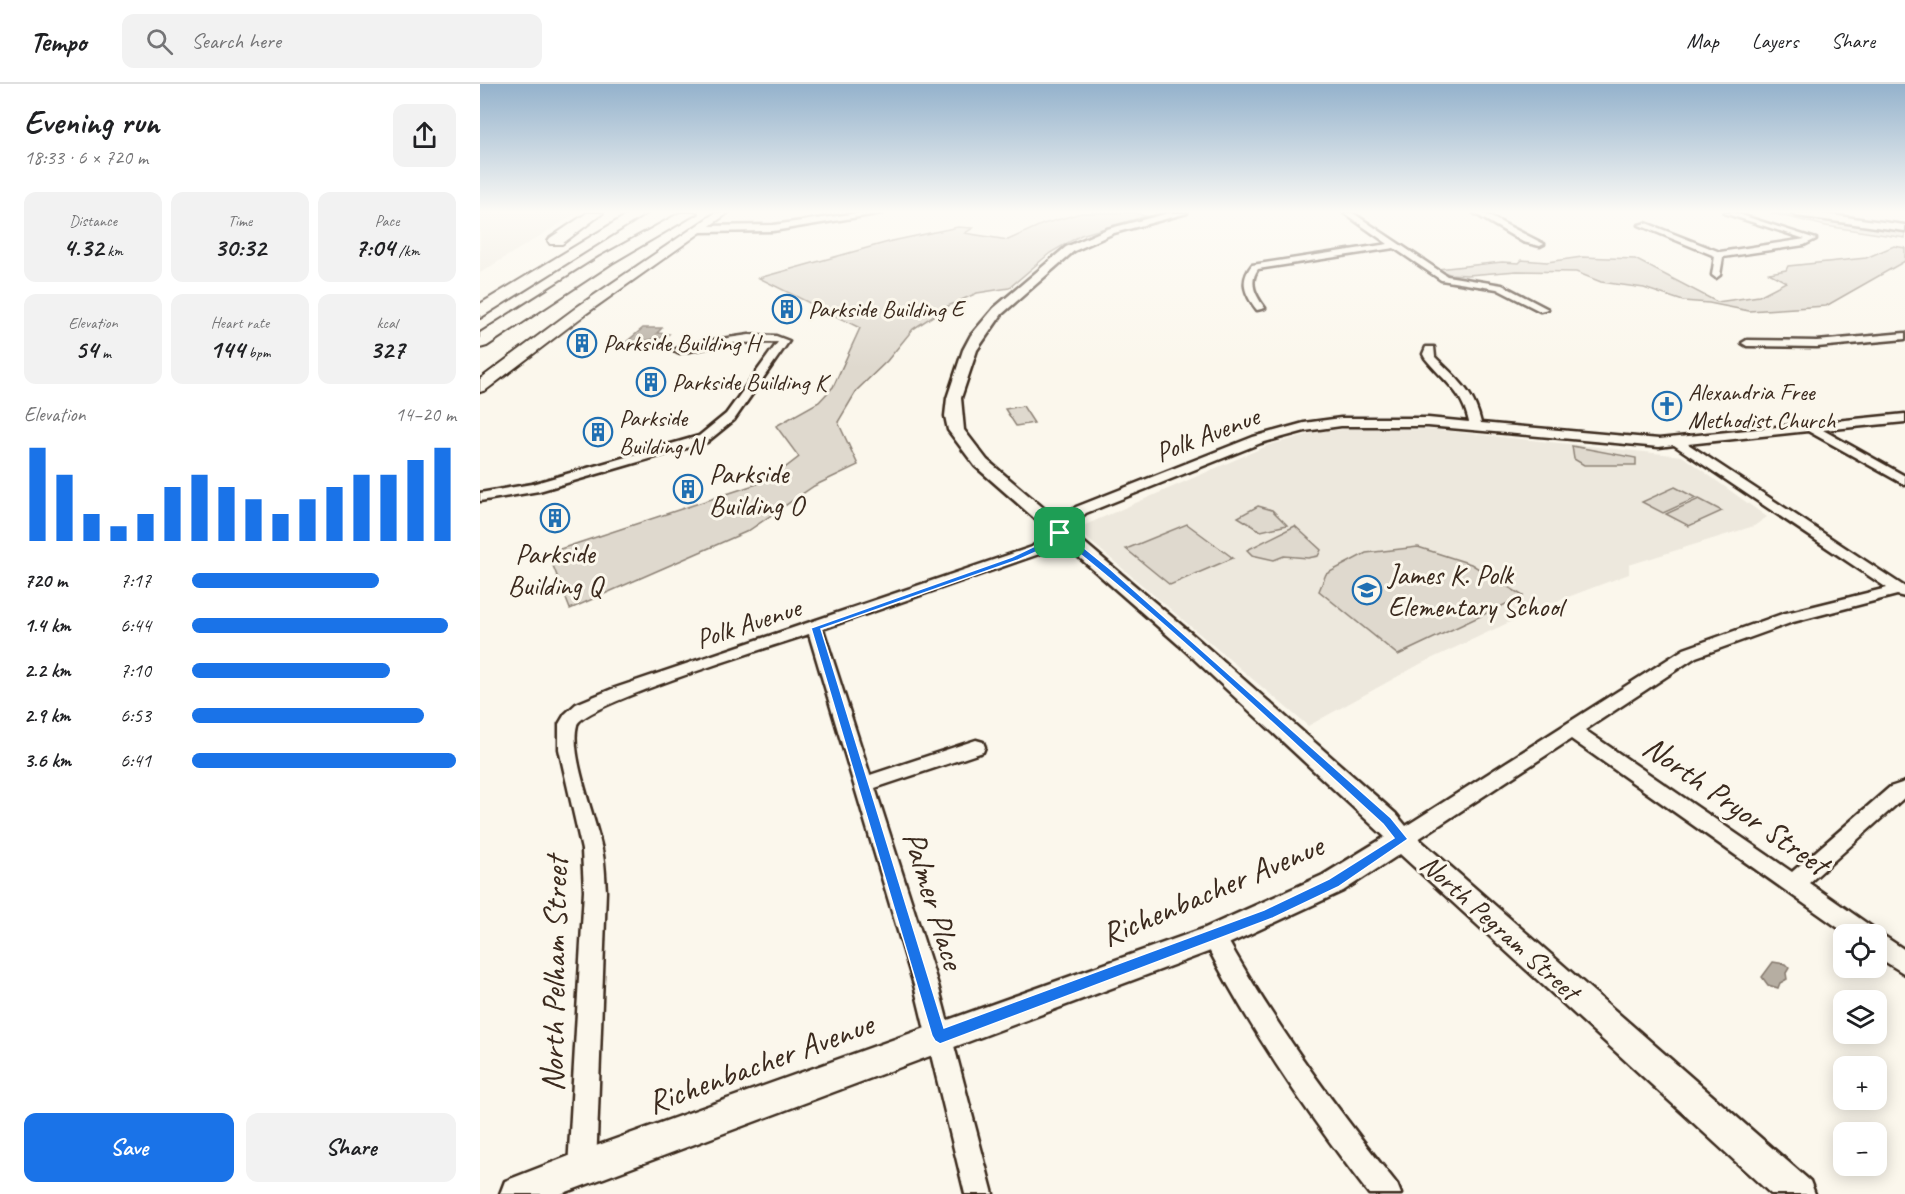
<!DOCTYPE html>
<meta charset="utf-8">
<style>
body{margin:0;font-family:Caveat,sans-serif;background:#f2f2f2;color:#202124;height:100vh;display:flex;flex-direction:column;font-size:22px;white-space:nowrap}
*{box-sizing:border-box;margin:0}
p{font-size:20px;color:#757577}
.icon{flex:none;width:33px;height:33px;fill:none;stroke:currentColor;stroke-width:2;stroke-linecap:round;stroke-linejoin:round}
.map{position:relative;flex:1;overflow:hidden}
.drawer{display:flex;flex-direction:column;background:#fff;width:480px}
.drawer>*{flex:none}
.buttons{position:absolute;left:1353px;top:840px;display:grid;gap:12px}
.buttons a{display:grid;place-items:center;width:54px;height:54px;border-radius:12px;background:#fff;box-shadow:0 3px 15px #0003;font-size:30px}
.pin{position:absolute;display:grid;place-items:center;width:51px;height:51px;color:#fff;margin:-26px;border-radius:12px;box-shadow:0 3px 9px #0006}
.round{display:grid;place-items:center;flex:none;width:63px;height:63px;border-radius:12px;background:#f2f2f2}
.head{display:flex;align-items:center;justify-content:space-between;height:102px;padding:0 24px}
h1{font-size:33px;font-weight:600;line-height:45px}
.metrics{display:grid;grid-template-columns:repeat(3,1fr);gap:9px;height:102px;padding:6px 24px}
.metrics div{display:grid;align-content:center;border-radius:12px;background:#f2f2f2;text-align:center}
.metrics b{font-size:26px;font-weight:600}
.metrics small{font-size:16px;font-weight:400}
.metrics p{font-size:16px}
.chart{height:168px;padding:12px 24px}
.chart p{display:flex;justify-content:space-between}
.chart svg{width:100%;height:108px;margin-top:6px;stroke:#1a73e8;stroke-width:6}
.action{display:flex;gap:12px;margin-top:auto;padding:12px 24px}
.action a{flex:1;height:69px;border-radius:12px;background:#1a73e8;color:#fff;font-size:24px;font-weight:600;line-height:69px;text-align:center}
.action a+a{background:#f2f2f2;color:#202124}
ul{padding:0 24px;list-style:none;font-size:20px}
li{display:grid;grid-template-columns:96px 72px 1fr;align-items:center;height:45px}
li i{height:15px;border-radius:8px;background:#1a73e8}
header{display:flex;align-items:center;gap:36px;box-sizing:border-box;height:84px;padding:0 30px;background:#fff;border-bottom:2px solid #e0e0e0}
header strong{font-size:28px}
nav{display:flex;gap:33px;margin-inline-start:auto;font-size:21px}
.search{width:420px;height:54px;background:#f2f2f2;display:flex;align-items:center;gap:15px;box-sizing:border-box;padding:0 21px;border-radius:12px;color:#757577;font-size:22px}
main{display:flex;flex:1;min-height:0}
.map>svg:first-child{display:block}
</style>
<header>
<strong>Tempo</strong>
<div class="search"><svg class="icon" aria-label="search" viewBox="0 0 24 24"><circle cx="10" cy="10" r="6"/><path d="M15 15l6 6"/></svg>Search here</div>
<nav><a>Map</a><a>Layers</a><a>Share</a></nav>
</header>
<main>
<section class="drawer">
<div class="head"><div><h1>Evening run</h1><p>18:33 · 6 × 720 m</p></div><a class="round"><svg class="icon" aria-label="share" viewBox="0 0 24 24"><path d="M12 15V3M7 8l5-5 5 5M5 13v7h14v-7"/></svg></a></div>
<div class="metrics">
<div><p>Distance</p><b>4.32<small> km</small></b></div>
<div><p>Time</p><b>30:32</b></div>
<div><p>Pace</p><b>7:04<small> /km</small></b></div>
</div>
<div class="metrics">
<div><p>Elevation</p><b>54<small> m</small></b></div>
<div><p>Heart rate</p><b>144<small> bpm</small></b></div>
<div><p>kcal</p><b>327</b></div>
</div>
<div class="chart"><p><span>Elevation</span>14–20 m</p>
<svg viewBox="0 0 160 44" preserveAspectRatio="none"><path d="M5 44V6M15 44V17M25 44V33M35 44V38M45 44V33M55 44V22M65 44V17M75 44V22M85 44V27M95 44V33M105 44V27M115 44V22M125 44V17M135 44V17M145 44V11M155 44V6"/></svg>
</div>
<ul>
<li><b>720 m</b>7:17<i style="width:71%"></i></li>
<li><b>1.4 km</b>6:44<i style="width:97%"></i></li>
<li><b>2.2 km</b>7:10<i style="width:75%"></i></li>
<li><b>2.9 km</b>6:53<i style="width:88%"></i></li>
<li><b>3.6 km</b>6:41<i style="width:100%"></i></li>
</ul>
<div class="action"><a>Save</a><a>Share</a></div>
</section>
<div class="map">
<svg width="1425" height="1110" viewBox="0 0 1425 1110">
<rect width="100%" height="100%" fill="#fbf7ec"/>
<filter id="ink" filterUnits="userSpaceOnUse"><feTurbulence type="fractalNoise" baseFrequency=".0167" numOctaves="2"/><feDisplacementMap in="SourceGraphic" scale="12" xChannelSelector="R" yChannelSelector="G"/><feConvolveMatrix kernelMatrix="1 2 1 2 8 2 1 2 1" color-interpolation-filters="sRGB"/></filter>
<g filter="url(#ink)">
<g fill="#ede8dd">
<path d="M0 129H97L0 189Z"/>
<path d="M879 344 957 346 1202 372 1287 433 1274 442 1149 481V490L1064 522 942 579 828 642 596 445 789 361 841 347Z"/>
</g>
<g fill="#dfd9ce" stroke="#8d8276" stroke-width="1.5">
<path d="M601 129H654L666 132 601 151 570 169 529 204 497 209 468 222 433 245 407 277 377 306 358 338 378 381 334 402 268 447 90 525 68 469 289 396 319 373 296 342 339 318 353 303 380 244 279 194 412 157 478 143 493 144 485 149 528 156 563 140Z"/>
<path d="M1291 129 1425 147V154L1346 142Z"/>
<path d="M1414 162 1425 164V177L1346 222 1269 227 1229 219 1203 217 1164 204 1121 198 1096 188 1037 187 988 191 969 190 957 185 1022 178 1039 179 1042 176 1067 178 1102 173 1155 175 1237 218 1279 212 1306 198 1289 189 1306 186 1308 182 1386 174Z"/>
<path d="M543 322 554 339 536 342 525 325Z"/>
<path d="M1092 362 1156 374V381H1104L1094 375Z"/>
<path d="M1195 403 1216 414 1183 429 1162 418Z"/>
<path d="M1219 415 1242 427 1209 442 1186 430Z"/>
<path d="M778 422 792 426 807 441 781 447 758 433Z"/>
<path d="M707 440 753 474 690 501 646 465Z"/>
<path d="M815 442 841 466 838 472 828 474 804 472 794 476 772 471 767 466Z"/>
<path d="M938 463 991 480 1043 512 918 571 839 507 846 490 886 469Z"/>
</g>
<g fill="#b6aea2" stroke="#85796d" stroke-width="1.5">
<path d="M163 244H182L177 249 189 250C181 257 171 252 162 259H145Z"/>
<path d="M1293 878 1305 880 1309 884 1306 889 1307 895 1300 899 1298 904 1288 901 1282 893Z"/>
</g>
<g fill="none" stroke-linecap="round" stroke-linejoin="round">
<g stroke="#3b2a1e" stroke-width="5">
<g id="minor">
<path d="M864 129H873L967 192 1022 201 1068 225 1060 227 1017 205 961 196 914 164 778 185C768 199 776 212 785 224L777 226C765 211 759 197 772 181L908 160Z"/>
<path d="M994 129H1003L1064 160 1060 162 1043 158Z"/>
<path d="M1244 129H1255L1336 155 1324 161 1243 173 1240 191 1236 194 1232 191 1235 172 1159 141 1166 139 1240 168 1325 155Z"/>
<path d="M1425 249V255L1337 263 1267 262 1262 259 1267 256 1337 257Z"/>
<path d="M269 251 296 252 309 257 254 336 227 358 59 407 0 417V409L52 400 219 352 246 330 298 258 252 259 198 269 193 266 220 258Z"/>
<path d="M946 263H954L955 273C977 295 994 307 1001 339L1179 355 1425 330V338L1343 346 1425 392V401L1328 347 1208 360 1425 503V513L1417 511 1313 538 1216 573 1105 646 1312 788 1410 703 1425 698V713L1329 799 1392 843 1395 849 1404 852 1425 866V890L1396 872V850H1367L1091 655 929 761 922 763 915 761 912 755 915 749 1204 565 1302 530 1407 504 1194 361 1179 363 948 342H861L825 347 781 359 606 429 562 469 343 545 390 691 496 656 503 658 505 663 503 668 395 704 458 901 513 1110H485L434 901 329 550C298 560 102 621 97 641 89 671 116 734 122 766 125 779 125 793 126 807L116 1084 112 1094 102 1098 92 1094 88 1084 104 807 102 766 79 665V640L85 630 96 620 132 605 552 463 596 423 773 353 824 339 861 334H948L989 338C982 306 964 298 945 274L943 270Z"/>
<path d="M734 843 742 846C792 937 852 1019 917 1100L921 1110H889C828 1031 772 949 726 860L723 853 726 846Z"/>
</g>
</g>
<g stroke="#3b2a1e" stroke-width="5">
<g id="tertiary">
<path d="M378 129H402L293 147 218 148 213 145 218 142 293 141Z"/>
<path d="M689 129H707L634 149 594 167 522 230 497 266 481 314 484 346 507 376 713 551 916 730 931 748 1330 1097 1335 1110H1291L920 770 863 807 744 862 81 1110H20L25 1097 102 1067 725 844 843 791 905 753 699 561 495 382 468 346 465 332 467 314 483 266 491 251 514 224 586 163 627 145Z"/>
<path d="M1312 129H1336L1425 141V147L1317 132Z"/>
</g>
</g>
<g stroke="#3b2a1e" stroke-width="4">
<path id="secondary" d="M235 129H248L107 229 6 306 0 308V295L97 223Z"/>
</g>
<g stroke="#3b2a1e" stroke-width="4">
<g id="motorway">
<path d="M107 129H123L82 160H70L68 157 70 154Z"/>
<path d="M150 129H167L0 234V220Z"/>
<path d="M200 129H217L132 179 7 262 0 264V249L120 173Z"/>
</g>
</g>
<use href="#minor" fill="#fbf7ec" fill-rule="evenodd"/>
<use href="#tertiary" fill="#fbf7ec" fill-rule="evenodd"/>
<use href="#secondary" fill="#fbf7ec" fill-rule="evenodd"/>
<use href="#motorway" fill="#fbf7ec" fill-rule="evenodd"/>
</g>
</g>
<linearGradient id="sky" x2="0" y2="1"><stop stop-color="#94b2cc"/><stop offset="0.45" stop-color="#fdfbf6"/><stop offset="1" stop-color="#fdfbf6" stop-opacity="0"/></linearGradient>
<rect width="1425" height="284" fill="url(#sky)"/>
<path fill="#1a73e8" stroke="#fff" stroke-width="1.5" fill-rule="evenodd" d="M577 447H583L630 485 911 734 928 755 858 803 793 834 460 960 455 957 452 952 331 544 532 473 568 456ZM580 454C693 543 797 644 903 740L914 754 849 795 784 826 464 944 341 545 538 476 574 460Z"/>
<defs>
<g id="building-ring" transform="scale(1.5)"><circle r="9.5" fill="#fbf7ec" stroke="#1f6fb2" stroke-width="1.5"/><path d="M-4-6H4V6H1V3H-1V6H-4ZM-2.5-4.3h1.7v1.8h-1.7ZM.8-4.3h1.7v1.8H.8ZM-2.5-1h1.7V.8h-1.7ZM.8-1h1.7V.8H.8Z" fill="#1f6fb2"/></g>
<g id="church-ring" transform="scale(1.5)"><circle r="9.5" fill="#fbf7ec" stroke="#1f6fb2" stroke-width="1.5"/><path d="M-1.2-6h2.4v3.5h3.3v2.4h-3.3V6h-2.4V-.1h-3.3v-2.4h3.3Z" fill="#1f6fb2"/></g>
<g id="school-ring" transform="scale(1.5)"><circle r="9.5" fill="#fbf7ec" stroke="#1f6fb2" stroke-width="1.5"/><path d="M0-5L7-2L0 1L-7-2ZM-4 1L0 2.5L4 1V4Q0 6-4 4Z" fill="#1f6fb2"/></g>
</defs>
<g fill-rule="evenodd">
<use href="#building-ring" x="307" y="225"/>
<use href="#building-ring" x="102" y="259"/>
<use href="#building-ring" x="171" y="298"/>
<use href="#church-ring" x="1187" y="322"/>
<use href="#building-ring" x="118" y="348"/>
<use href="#building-ring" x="208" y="405"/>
<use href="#building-ring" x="75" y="434"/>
<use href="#school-ring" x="887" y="506"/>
</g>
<g text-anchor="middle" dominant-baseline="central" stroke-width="6" stroke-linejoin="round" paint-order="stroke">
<g font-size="24" fill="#3b2a1e" stroke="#fbf7ec" text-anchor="start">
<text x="328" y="225">Parkside Building E</text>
<text x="123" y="259">Parkside Building H</text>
<text x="192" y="298">Parkside Building K</text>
<text x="1208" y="308">Alexandria Free<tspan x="1208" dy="28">Methodist Church</tspan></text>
<text x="139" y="334">Parkside<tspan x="139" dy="28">Building N</tspan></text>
</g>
<g font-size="28" fill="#3b2a1e" stroke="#fbf7ec">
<text transform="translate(727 350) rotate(-21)">Polk Avenue</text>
<text transform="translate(268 539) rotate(-18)">Polk Avenue</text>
<text transform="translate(1020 843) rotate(42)">North Pegram Street</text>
</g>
<g font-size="28" fill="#3b2a1e" stroke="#fbf7ec" text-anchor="start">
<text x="229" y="389">Parkside<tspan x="229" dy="32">Building O</tspan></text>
<text x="75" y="469" text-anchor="middle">Parkside<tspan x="75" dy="32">Building Q</tspan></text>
<text x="908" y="490">James K. Polk<tspan x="908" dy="32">Elementary School</tspan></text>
</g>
<g font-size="33" fill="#3b2a1e" stroke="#fbf7ec">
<text transform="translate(1256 721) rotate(35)">North Pryor Street</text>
<text transform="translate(732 806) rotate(-23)">Richenbacher Avenue</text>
<text transform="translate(454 816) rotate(73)">Palmer Place</text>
<text transform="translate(74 890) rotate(-89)">North Pelham Street</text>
<text transform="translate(280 979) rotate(-20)">Richenbacher Avenue</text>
</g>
</g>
</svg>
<div class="buttons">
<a><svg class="icon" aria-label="locate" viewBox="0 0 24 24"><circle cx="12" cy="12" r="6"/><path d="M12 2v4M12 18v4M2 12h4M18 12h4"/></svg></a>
<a><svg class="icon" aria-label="layers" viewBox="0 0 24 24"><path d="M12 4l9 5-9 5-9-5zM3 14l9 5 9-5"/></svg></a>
<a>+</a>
<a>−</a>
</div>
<div class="pin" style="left:580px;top:449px;background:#1e9e55"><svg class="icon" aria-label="arrive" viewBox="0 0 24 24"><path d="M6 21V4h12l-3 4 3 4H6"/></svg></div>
</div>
</main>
